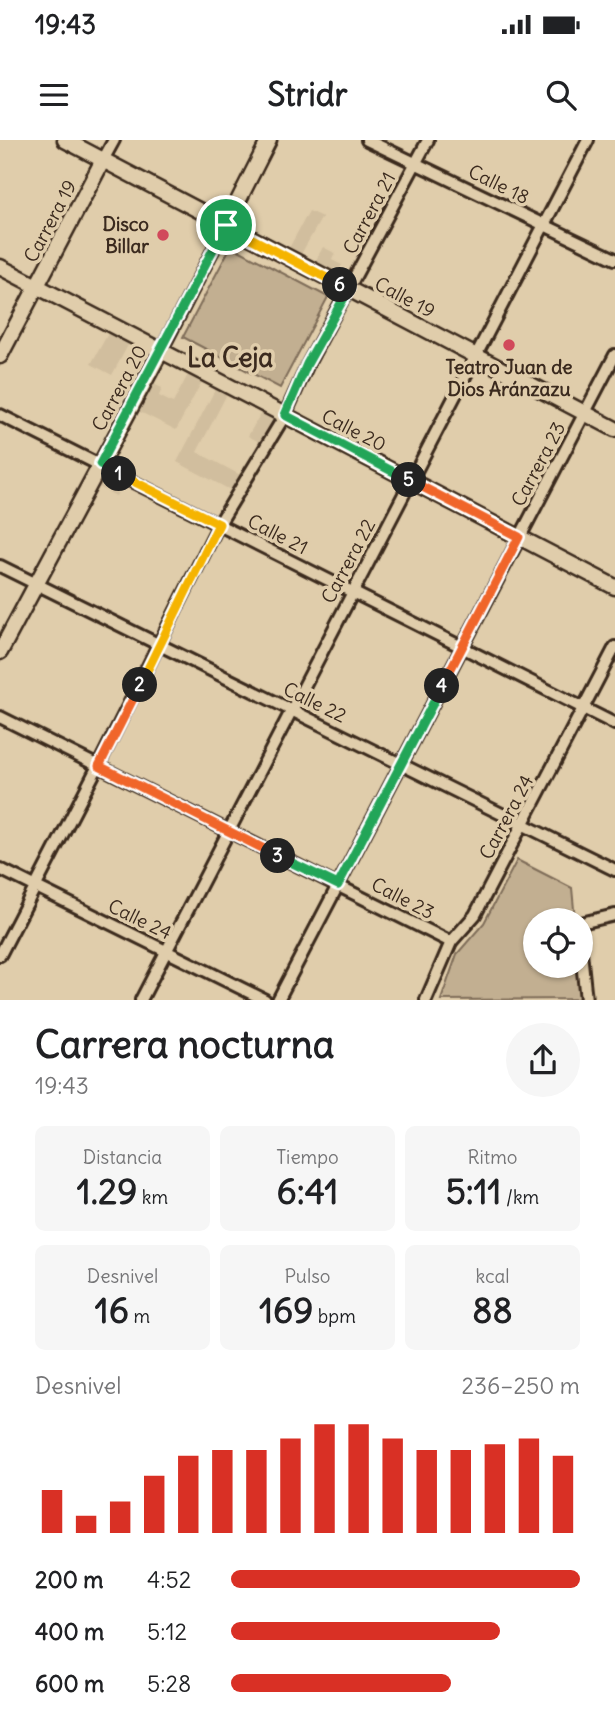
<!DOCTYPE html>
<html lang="es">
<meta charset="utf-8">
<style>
body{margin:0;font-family:Delius,sans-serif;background:#f6f6f6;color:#202124;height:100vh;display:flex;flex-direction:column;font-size:26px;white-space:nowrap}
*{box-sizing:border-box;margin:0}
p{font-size:23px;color:#757577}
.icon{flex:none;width:38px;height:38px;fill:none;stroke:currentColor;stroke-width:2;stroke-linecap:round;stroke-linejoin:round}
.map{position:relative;height:860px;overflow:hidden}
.panel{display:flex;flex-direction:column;background:#fff;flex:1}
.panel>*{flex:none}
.controls{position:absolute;left:523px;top:768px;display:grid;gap:14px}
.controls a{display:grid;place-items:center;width:70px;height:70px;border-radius:50%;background:#fff;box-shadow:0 2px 5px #0004;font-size:35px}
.pin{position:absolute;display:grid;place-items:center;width:60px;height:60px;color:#fff;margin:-30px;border:4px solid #fff;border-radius:50%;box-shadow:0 2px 7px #0007}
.km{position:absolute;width:35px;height:35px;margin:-18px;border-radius:50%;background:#222;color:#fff;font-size:19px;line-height:35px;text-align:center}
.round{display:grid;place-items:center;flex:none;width:74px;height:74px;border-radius:37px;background:#f6f6f6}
.summary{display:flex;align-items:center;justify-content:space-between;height:119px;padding:0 35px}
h1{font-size:38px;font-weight:800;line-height:52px}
.figures{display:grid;grid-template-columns:repeat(3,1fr);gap:10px;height:119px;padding:7px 35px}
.figures div{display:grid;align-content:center;border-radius:10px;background:#f6f6f6;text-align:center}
.figures b{font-size:35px;font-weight:800}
.figures small{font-size:19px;font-weight:400}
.figures p{font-size:19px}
.chart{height:196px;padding:14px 35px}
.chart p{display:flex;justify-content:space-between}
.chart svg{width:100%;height:126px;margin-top:7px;stroke:#d93025;stroke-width:6}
ul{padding:0 35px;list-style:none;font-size:23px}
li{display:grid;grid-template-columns:112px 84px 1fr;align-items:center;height:52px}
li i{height:18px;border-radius:9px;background:#d93025}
.status{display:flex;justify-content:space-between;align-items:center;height:49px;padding:0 35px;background:#fff;direction:ltr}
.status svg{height:19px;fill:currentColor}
header{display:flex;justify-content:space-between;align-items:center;height:91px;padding:0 35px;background:#fff;font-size:32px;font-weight:800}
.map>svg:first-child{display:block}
</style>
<div class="status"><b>19:43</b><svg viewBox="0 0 49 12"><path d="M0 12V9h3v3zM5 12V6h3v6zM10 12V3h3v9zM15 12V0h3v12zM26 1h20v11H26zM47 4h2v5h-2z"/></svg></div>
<header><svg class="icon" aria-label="menu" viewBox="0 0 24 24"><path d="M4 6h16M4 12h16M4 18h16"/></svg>Stridr<svg class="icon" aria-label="search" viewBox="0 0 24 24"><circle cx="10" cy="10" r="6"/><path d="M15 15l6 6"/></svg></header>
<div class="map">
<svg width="615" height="860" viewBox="0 0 615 860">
<rect width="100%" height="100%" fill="#e0cdab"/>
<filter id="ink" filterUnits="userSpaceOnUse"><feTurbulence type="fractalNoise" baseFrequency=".0143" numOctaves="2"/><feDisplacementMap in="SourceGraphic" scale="14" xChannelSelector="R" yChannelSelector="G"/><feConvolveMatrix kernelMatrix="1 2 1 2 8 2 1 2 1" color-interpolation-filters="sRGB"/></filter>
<g filter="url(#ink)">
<g fill="#d1be9e">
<path d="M309 71 322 77 300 116 288 110Z"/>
<path d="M323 107 335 113 332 120 342 125 336 135 314 124Z"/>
<path d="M114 183 134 194 112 235 91 224Z"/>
<path d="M192 227 206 234 176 290 134 269 148 241 162 248 159 256 173 263Z"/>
<path d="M217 246 228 252 197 312 246 338 238 354 177 322Z"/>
<path d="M262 271 274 278 275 282 263 304 248 296Z"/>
<path d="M103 330 124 342 116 356 95 345Z"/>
</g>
<g fill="#c2af91" stroke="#7e6c58" stroke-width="2">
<path d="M231 106 328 157 280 248 183 197Z"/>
<path d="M517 720 572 748 575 780H536V826H579L582 859 441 860 457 814 484 783Z"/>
</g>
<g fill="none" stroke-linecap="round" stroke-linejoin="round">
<g stroke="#3b2a1e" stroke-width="16">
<g id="minor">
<path d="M367 0 615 119"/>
<path d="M103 20 114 0"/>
<path d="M161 211 226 85"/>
<path d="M0 275 615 584"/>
<path d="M0 426 615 730"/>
<path d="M0 577 451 802"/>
<path d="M0 729 265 860"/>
<path d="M581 783 615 775"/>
<path d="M581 812 586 860"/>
<path d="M0 815 98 626 219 384 285 275 308 224 428 0"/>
<path d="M141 860C288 572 438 286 588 0"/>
<path d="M278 860 615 215"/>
<path d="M426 860 451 802 475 775 615 507"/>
</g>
</g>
<g stroke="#3b2a1e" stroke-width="19">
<g id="major">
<path d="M65 0 615 289"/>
<path d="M226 85 269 0"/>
<path d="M0 127 615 447"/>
<path d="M0 216 103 20"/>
<path d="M0 512 161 211"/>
</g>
</g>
<use href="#minor" stroke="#e0cdab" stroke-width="10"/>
<use href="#major" stroke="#e0cdab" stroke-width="14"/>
</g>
</g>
<g fill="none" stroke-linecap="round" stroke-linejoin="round" filter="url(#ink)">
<g stroke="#fff" stroke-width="14">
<path id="split-1" d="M119 334 100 324 226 85"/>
</g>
<g stroke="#fff" stroke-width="14">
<path id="split-2" d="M119 334 219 384 140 545"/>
</g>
<g stroke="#fff" stroke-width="14">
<path id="split-3" d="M140 545 99 626 278 716"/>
</g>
<g stroke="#fff" stroke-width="14">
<path id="split-4" d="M278 716 338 745 442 546"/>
</g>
<g stroke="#fff" stroke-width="14">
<path id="split-5" d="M409 340 519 397 442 546"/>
</g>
<g stroke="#fff" stroke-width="14">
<path id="split-6" d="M340 145 349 149 307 224 285 275 409 340"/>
</g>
<g stroke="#fff" stroke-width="14">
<path id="split-7" d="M226 85 340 145"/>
</g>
<use href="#split-1" stroke="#22a559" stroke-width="9"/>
<use href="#split-2" stroke="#f5b400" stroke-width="9"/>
<use href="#split-3" stroke="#f0652b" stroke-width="9"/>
<use href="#split-4" stroke="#22a559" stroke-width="9"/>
<use href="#split-5" stroke="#f0652b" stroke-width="9"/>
<use href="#split-6" stroke="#22a559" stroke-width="9"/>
<use href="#split-7" stroke="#f5b400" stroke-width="9"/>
</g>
<g fill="#d1495b" stroke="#e0cdab" stroke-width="2.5">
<circle cx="163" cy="95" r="7"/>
<circle cx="509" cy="205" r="7"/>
</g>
<g text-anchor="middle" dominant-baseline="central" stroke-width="7" stroke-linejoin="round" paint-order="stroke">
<g font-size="19" fill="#3b2a1e" stroke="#e0cdab">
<text transform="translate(499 44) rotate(26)">Calle 18</text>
<text transform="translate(369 73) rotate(-62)">Carrera 21</text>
<text transform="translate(50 81) rotate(-62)">Carrera 19</text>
<text transform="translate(405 157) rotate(28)">Calle 19</text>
<text transform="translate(119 248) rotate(-62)">Carrera 20</text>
<text transform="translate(354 290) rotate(27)">Calle 20</text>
<text transform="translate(538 324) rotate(-62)">Carrera 23</text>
<text transform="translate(278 394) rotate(27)">Calle 21</text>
<text transform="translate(348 421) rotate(-62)">Carrera 22</text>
<text transform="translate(315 562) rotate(26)">Calle 22</text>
<text transform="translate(506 677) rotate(-62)">Carrera 24</text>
<text transform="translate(403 758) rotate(27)">Calle 23</text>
<text transform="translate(140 779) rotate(26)">Calle 24</text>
</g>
<g font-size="19" font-weight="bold" fill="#3b2a1e" stroke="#e0cdab" text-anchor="end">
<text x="149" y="84">Disco<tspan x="149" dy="22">Billar</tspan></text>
<text x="509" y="227" text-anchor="middle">Teatro Juan de<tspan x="509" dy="22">Dios Aránzazu</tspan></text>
</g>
<g font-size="26" font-weight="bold" fill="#3b2a1e" stroke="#e0cdab">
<text x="230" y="217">La Ceja</text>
</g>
</g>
</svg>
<div class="controls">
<a><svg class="icon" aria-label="locate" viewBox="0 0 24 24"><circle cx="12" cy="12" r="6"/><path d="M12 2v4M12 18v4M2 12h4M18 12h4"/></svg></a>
</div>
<div class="pin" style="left:226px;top:85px;background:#1e9e55"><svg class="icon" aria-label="arrive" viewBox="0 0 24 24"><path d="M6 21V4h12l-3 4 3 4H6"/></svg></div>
<b class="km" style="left:119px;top:334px">1</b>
<b class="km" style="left:140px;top:545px">2</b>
<b class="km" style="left:278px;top:716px">3</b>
<b class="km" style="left:442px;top:546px">4</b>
<b class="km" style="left:409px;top:340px">5</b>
<b class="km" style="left:340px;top:145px">6</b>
</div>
<section class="panel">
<div class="summary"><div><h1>Carrera nocturna</h1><p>19:43</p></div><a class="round"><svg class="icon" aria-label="share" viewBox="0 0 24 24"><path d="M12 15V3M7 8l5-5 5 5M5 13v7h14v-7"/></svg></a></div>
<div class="figures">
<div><p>Distancia</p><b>1.29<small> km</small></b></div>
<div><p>Tiempo</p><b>6:41</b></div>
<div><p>Ritmo</p><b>5:11<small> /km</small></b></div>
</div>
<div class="figures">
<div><p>Desnivel</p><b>16<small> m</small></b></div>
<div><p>Pulso</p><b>169<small> bpm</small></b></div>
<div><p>kcal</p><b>88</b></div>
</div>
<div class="chart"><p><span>Desnivel</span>236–250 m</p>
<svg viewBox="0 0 160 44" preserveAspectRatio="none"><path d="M5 44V29M15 44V38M25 44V33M35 44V24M45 44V17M55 44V15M65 44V15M75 44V11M85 44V6M95 44V6M105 44V11M115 44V15M125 44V15M135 44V13M145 44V11M155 44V17"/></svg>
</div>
<ul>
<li><b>200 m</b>4:52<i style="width:100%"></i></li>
<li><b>400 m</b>5:12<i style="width:77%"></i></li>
<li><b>600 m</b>5:28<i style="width:63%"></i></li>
</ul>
</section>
